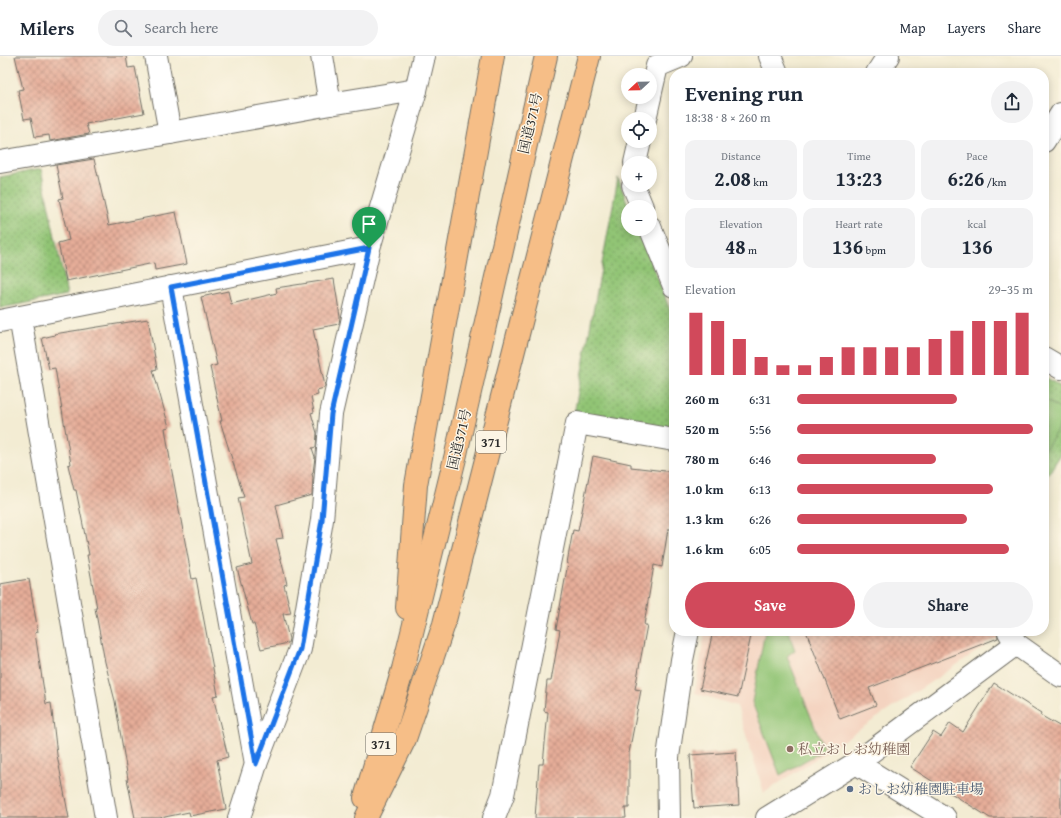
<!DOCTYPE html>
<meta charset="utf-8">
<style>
body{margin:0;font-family:"Gentium Book Plus","Noto Serif JP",serif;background:#f2f2f3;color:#1f2937;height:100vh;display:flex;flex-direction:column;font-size:15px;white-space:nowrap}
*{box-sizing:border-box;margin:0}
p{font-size:13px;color:#747a83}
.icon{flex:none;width:22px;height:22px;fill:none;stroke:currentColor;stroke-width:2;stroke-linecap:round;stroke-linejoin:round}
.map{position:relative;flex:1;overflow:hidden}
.panel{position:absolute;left:669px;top:12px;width:380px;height:568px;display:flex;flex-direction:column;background:#fff;border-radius:16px;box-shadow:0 2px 10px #0003}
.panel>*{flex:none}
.needle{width:26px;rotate:248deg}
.tools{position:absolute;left:621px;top:12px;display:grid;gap:8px}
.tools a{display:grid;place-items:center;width:36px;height:36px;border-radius:50%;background:#fff;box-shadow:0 2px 10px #0003;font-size:20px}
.pin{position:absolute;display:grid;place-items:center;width:34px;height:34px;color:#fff;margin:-41px -17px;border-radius:50% 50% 50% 0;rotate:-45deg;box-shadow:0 0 4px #0007}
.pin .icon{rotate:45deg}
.round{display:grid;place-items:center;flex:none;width:42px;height:42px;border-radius:21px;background:#f2f2f3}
.summary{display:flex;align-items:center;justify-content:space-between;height:68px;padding:0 16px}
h1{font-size:22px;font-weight:700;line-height:30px}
.figures{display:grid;grid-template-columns:repeat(3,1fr);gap:6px;height:68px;padding:4px 16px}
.figures div{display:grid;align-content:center;border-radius:10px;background:#f2f2f3;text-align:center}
.figures b{font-size:20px;font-weight:700}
.figures small{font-size:11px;font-weight:400}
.figures p{font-size:11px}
.chart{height:112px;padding:8px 16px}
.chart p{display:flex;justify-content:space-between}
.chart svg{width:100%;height:72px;margin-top:4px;stroke:#d1495b;stroke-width:6}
.button{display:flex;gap:8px;margin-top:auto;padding:8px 16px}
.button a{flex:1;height:46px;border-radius:24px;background:#d1495b;color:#fff;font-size:16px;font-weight:700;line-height:46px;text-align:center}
.button a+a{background:#f2f2f3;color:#1f2937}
ul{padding:0 16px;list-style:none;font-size:13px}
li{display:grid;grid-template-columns:64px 48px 1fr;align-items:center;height:30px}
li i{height:10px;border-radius:5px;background:#d1495b}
header{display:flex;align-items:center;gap:24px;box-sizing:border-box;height:56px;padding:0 20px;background:#fff;border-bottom:1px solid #e0e1e3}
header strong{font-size:19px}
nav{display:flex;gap:22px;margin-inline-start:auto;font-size:14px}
.search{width:280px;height:36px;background:#f2f2f3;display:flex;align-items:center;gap:10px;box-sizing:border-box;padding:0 14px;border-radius:22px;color:#747a83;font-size:15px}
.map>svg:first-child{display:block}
</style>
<header>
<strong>Milers</strong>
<div class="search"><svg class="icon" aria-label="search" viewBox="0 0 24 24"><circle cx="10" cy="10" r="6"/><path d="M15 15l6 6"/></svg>Search here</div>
<nav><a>Map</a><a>Layers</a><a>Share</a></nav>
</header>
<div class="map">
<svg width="1061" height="762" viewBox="0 0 1061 762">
<defs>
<pattern id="green-dots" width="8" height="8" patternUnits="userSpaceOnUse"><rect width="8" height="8" fill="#91c475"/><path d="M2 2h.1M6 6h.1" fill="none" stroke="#779f60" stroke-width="1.8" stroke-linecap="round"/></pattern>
<pattern id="building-cross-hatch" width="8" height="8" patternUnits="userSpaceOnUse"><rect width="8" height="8" fill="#e6ad99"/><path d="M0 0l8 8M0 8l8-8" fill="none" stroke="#bb8d7d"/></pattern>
</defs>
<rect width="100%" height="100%" fill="#fcf5e5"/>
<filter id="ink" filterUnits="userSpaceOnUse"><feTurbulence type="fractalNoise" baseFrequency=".025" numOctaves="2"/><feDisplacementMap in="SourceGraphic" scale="8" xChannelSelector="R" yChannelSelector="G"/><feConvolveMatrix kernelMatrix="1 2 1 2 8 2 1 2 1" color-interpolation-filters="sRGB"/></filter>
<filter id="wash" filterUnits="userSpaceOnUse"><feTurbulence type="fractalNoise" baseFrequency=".012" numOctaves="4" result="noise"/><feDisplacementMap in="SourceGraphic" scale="16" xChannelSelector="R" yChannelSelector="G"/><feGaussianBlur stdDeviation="0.9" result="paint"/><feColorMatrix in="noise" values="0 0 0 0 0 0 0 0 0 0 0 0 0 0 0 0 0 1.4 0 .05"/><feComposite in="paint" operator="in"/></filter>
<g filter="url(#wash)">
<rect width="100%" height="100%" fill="#f3ecd3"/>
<path fill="#f4d3c0" d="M705 575H987V577L985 590 764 737 737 650 695 637Z"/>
<g fill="url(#green-dots)" stroke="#5e7850">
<path d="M41 113 67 239 0 252V121Z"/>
<path d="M618 122 629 151H628V173H638L674 264V374L574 358Z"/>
<path d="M1044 320 1061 331V398L1044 425Z"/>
</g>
<g fill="#91c475" stroke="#5e7850">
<path d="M1044 343 1061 354V367L1044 396Z"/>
<path d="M765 575H788L795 594 787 600 824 694 780 719 752 646Z"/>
</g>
<g id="blocks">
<g fill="url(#building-cross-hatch)">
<path d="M15 0H126L128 12 135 11 144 57 86 68 89 78 50 85 49 79 35 81 31 62 24 63 18 34 23 33Z"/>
<path d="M94 103 109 169 176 156 187 208 155 214 154 207 66 225 58 187 69 184 59 143 63 142 56 109Z"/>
<path d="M334 223 340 261 339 268 313 273 325 330 324 332 317 334 318 339 311 341 314 356 311 357 317 377 316 391 312 392 315 401 313 417 312 418 313 422 312 439 276 449 283 482 276 483 287 528 284 529 291 557 283 558 289 583 288 587 261 593 254 568H252L237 512 252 508 238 442 244 441 220 365H222L210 311 217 309 201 241 228 235 231 248 277 237 276 232Z"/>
<path d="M148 263 157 313 153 314 169 371 165 372 172 416 192 523 196 522 218 639 213 640 228 701 217 704 226 753 190 760 189 756 160 762H135L127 723H128L115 645 105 606 95 552H97L87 499H89L76 434H74L68 409 71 408 55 312 49 313 42 282 55 279 54 278Z"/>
<path d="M593 400 631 408V411L674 416V473H668L662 511 654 509 644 569H647L635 633 641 634 629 697V752H625L626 762H535L539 708H543L548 656 544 655 547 625H551L560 574 556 573 568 507H567L573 474 578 475Z"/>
<path d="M29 523 38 576 35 577 46 648 51 647 57 699 69 762H0V528Z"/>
<path d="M713 575H752L738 641 700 633Z"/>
<path d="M806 575H997L998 582 869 632 876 649 840 663Z"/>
<path d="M994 627 1041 657 1040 659 1061 671V762H990L910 711 933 676 941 681 950 667 963 676Z"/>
<path d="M736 696 739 749 694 752 690 699Z"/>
</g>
</g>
</g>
<g filter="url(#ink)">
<use href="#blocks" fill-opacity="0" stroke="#716f66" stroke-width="1"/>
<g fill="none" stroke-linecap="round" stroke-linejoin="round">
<g stroke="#716f66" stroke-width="24">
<g id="street">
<path d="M156 0 170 77"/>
<path d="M322 0 330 48"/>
<path d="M770 0 777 17"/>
<path d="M877 17 888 0"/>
<path d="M650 40 657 10 681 0"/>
<path d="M645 63 650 41"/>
<path d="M1044 85 1061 58"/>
<path d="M0 106 170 77 330 48 416 34"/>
<path d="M635 107 640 85"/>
<path d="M633 129 642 151"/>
<path d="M650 171 674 230"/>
<path d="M171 231 256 708"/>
<path d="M20 261 106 762"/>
<path d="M0 265 369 192"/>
<path d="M1044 302 1061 312"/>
<path d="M1009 576 1016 588 1061 620"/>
<path d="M856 707 945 762"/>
<path d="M239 762 256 708 300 593 322 464 331 358 369 192 416 34 424 0"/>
<path d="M494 762 503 739 577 367 674 384"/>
<path d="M669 762 668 701 682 604 688 575"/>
<path d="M767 762 856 707 1016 588"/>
</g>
</g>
<g stroke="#716f66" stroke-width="24">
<g id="highway">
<path d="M407 552 416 429 493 0"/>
<path d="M365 742 403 613 456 398 546 0"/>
<path d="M366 762 405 683 444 568 589 0"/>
</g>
</g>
<use href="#street" stroke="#fff" stroke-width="22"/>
<use href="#highway" stroke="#f6be87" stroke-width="22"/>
</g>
</g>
<g fill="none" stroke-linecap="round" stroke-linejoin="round" filter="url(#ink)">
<g stroke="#fff" stroke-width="8">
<path id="route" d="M369 192 331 358 322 464 300 593 256 708 171 231Z"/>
</g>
<use href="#route" stroke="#1a73e8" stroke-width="5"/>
</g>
<circle fill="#8d6e63" stroke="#fcf5e5" stroke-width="1.5" cx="790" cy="693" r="4"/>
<circle fill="#5c6f8a" stroke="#fcf5e5" stroke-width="1.5" cx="850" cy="733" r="4"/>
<g text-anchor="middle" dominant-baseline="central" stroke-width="3" stroke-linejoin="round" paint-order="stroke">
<g fill="#fcf5e5" stroke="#6a6863" stroke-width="1">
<rect x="476" y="375" width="30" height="22" rx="3"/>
<rect x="366" y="677" width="30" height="22" rx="3"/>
</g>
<g font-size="13" font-weight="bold" fill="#2b2b2b">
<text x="491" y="386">371</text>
<text x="381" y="688">371</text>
</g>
<g font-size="14" fill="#2b2b2b" stroke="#fcf5e5">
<text transform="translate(530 67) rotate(-77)">国道371号</text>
<text transform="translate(459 383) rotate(-77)">国道371号</text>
</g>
<g font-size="14" fill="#785e54" stroke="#fcf5e5" text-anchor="start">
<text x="798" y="693">私立おしお幼稚園</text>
</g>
<g font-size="14" fill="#4e5e75" stroke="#fcf5e5" text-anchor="start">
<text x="858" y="733">おしお幼稚園駐車場</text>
</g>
</g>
</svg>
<div class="tools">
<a><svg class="needle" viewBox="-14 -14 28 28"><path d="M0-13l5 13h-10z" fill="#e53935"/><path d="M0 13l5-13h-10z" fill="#747a83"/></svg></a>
<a><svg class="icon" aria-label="locate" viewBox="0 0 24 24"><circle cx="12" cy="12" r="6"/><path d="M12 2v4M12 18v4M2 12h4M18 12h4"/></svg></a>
<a>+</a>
<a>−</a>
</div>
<div class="pin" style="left:369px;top:192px;background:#1e9e55"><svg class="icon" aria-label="arrive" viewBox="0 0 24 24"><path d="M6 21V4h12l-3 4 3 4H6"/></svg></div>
<section class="panel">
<div class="summary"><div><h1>Evening run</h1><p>18:38 · 8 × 260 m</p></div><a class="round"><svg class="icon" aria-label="share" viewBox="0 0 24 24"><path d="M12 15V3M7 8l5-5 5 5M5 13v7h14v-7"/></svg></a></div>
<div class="figures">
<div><p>Distance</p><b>2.08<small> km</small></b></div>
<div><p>Time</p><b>13:23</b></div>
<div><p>Pace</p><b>6:26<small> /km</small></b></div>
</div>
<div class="figures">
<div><p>Elevation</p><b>48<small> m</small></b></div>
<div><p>Heart rate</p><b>136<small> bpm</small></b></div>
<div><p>kcal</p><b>136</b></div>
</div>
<div class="chart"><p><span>Elevation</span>29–35 m</p>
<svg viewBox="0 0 160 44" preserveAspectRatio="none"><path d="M5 44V6M15 44V11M25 44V22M35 44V33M45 44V38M55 44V38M65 44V33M75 44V27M85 44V27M95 44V27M105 44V27M115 44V22M125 44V17M135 44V11M145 44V11M155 44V6"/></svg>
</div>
<ul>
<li><b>260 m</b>6:31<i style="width:68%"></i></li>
<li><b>520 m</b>5:56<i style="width:100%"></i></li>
<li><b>780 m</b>6:46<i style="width:59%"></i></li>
<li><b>1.0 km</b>6:13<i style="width:83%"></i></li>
<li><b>1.3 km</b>6:26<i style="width:72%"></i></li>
<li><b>1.6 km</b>6:05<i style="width:90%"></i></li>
</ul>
<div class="button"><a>Save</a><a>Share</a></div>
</section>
</div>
